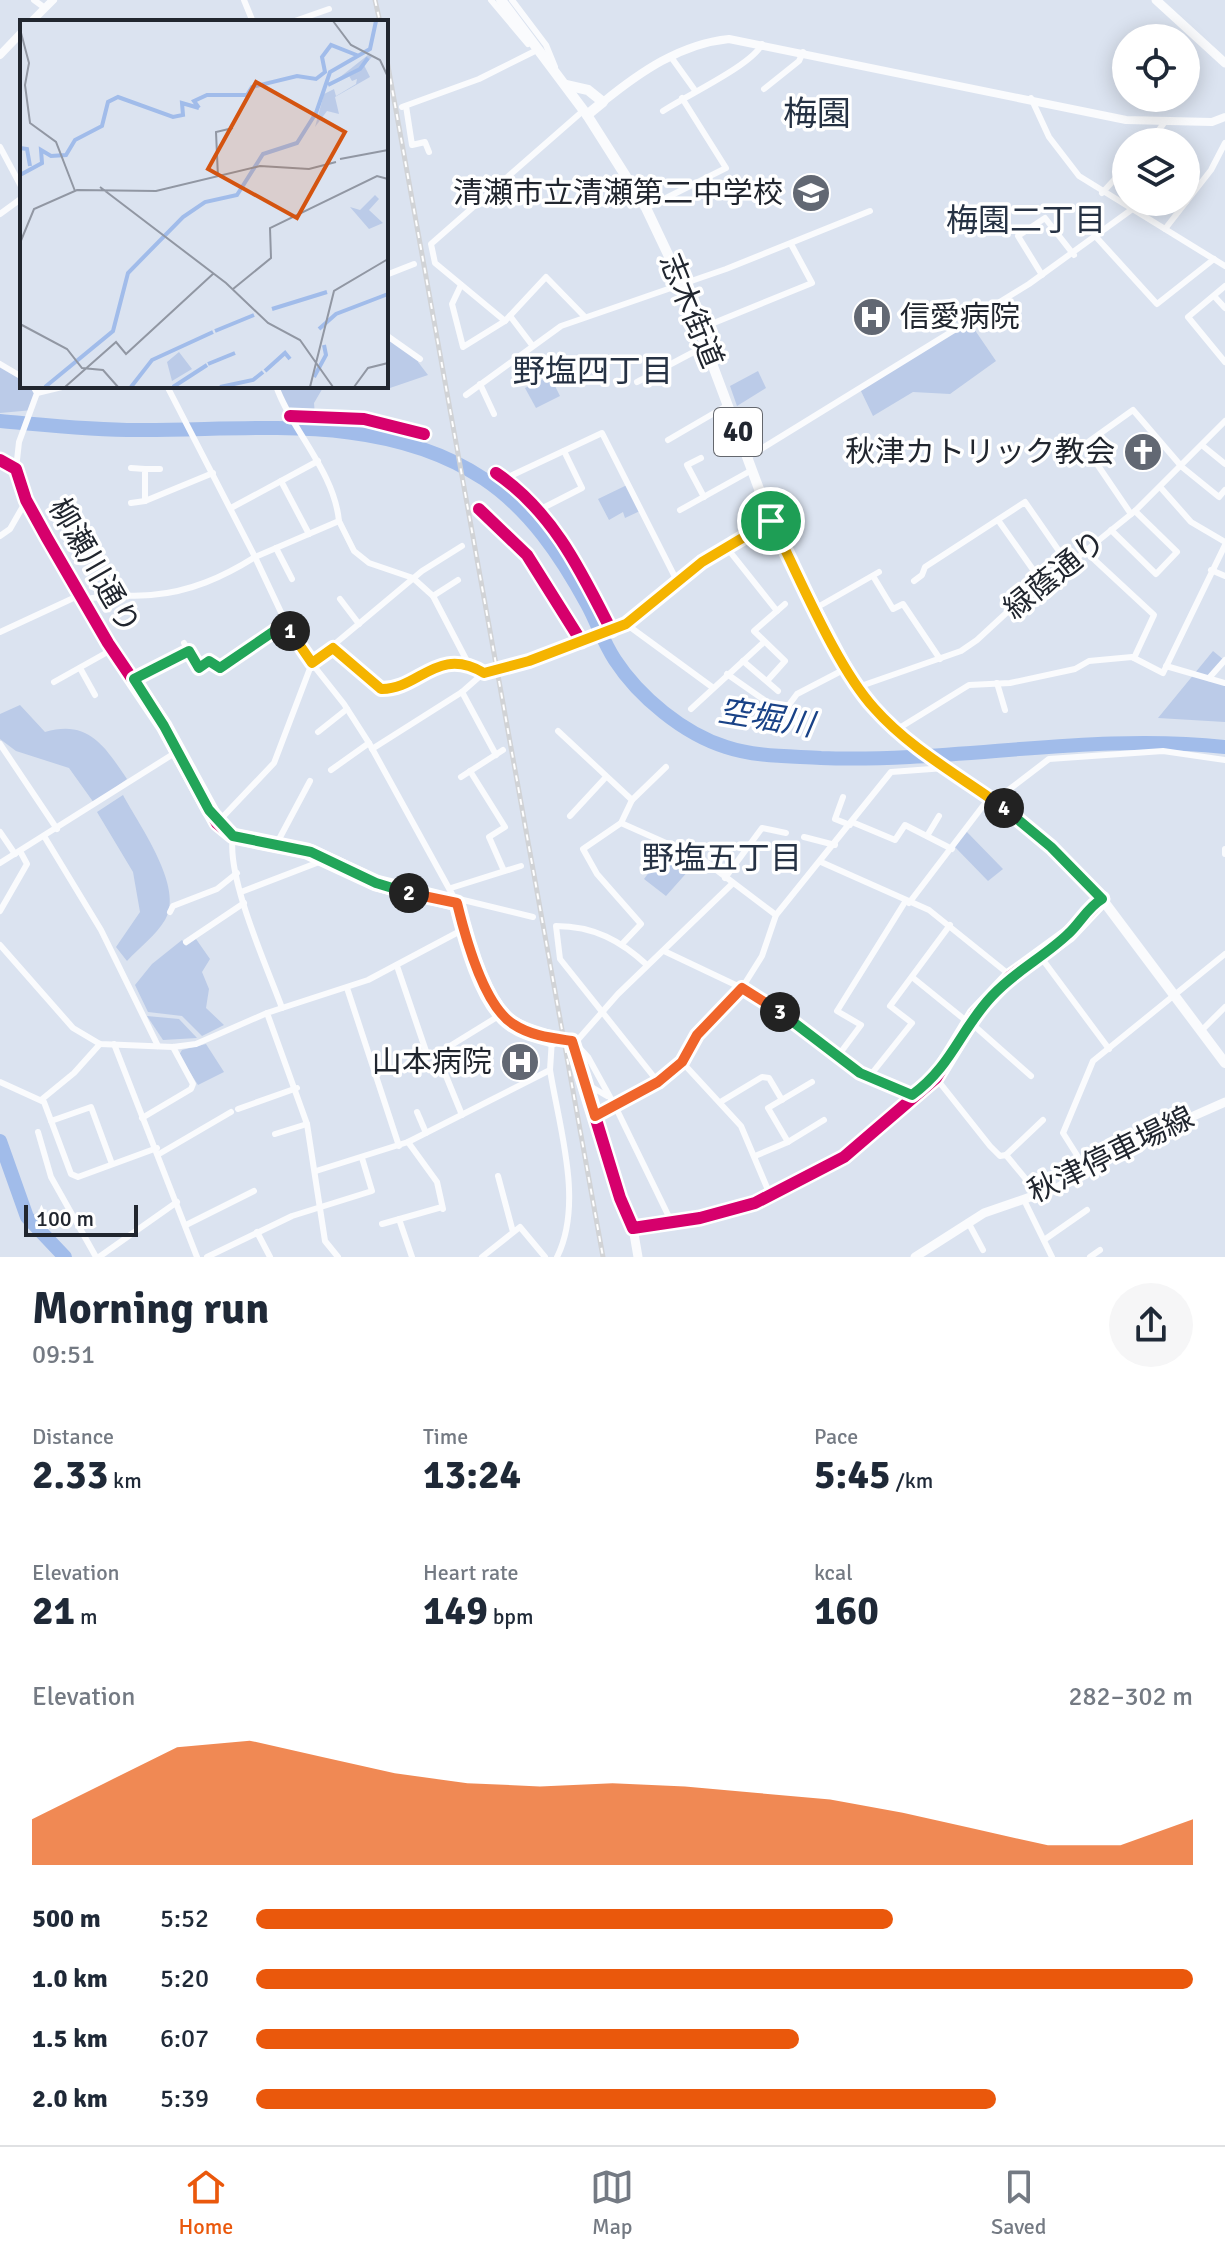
<!DOCTYPE html>
<meta charset="utf-8">
<style>
body{margin:0;font-family:Signika,"Noto Sans JP",sans-serif;background:#f6f6f7;color:#1f2937;height:100vh;display:flex;flex-direction:column;font-size:30px;white-space:nowrap}
*{box-sizing:border-box;margin:0}
p{font-size:26px;color:#747a83}
.icon{flex:none;width:44px;height:44px;fill:none;stroke:currentColor;stroke-width:2;stroke-linecap:round;stroke-linejoin:round}
.map{position:relative;height:1257px;overflow:hidden}
.drawer{display:flex;flex-direction:column;background:#fff;flex:1}
.drawer>*{flex:none}
.controls{position:absolute;left:1112px;top:24px;display:grid;gap:16px}
.controls a{display:grid;place-items:center;width:88px;height:88px;border-radius:50%;background:#fff;box-shadow:0 4px 20px #0003;font-size:40px}
.scale{position:absolute;left:24px;bottom:20px;width:114px;box-sizing:border-box;padding-left:8px;border:4px solid #21262f;border-top:0;font-size:22px;line-height:28px;white-space:nowrap;color:#21262f;-webkit-text-stroke:6px #fff;paint-order:stroke}
.pin{position:absolute;display:grid;place-items:center;width:68px;height:68px;color:#fff;margin:-34px;border:4px solid #fff;border-radius:50%;box-shadow:0 2px 8px #0007}
.km{position:absolute;width:40px;height:40px;margin:-20px;border-radius:50%;background:#222;color:#fff;font-size:22px;line-height:40px;text-align:center}
.round{display:grid;place-items:center;flex:none;width:84px;height:84px;border-radius:42px;background:#f6f6f7}
.overview{display:flex;align-items:center;justify-content:space-between;height:136px;padding:0 32px}
h1{font-size:44px;font-weight:700;line-height:60px}
.figures{display:grid;grid-template-columns:repeat(3,1fr);gap:12px;height:136px;padding:8px 32px}
.figures div{display:grid;align-content:center}
.figures b{font-size:40px;font-weight:700}
.figures small{font-size:22px;font-weight:400}
.figures p{font-size:22px}
.chart{height:224px;padding:16px 32px}
.chart p{display:flex;justify-content:space-between}
.chart svg{width:100%;height:144px;margin-top:8px;fill:#ea580c;opacity:.7}
ul{padding:0 32px;list-style:none;font-size:26px}
li{display:grid;grid-template-columns:128px 96px 1fr;align-items:center;height:60px}
li i{height:20px;border-radius:10px;background:#ea580c}
.menu{display:flex;justify-content:space-around;align-items:center;height:112px;border-top:2px solid #e0e1e3;background:#fff;font-size:22px;color:#747a83}
.menu a{display:grid;justify-items:center;gap:4px}
.menu .current{color:#ea580c}
.map>svg:first-child{display:block}
</style>
<div class="map">
<svg width="1225" height="1257" viewBox="0 0 1225 1257">
<rect width="100%" height="100%" fill="#dbe3f0"/>
<g fill="#bbcbe8">
<path d="M968 320 996 361 950 394 913 392 873 416 860 389Z"/>
<path d="M386 335 420 359 418 362 428 375 390 388 386 384Z"/>
<path d="M0 364 22 377V386H33L37 393 33 410 0 413Z"/>
<path d="M758 371 766 388 737 406 730 386Z"/>
<path d="M550 376 560 396 536 408 525 388Z"/>
<path d="M276 386H324L314 403 315 416H290Z"/>
<path d="M627 485 640 511 625 518 623 512 609 520 598 499Z"/>
<path d="M1213 651 1224 660 1210 678 1225 683V722L1158 718Z"/>
<path d="M20 705 45 732C89 719 105 747 127 779L94 803 69 768 16 751 0 739V714Z"/>
<path d="M123 795C139 825 185 888 165 920 156 935 139 948 127 961L116 947 140 912 133 872 97 812Z"/>
<path d="M965 830 1003 869 988 881 954 846Z"/>
<path d="M676 850 698 860 666 896 644 879 656 863 664 868Z"/>
<path d="M196 939 210 959 202 972 209 989 206 1008 224 1025 202 1036 182 1016 148 1012 135 985 152 964 182 940 186 946Z"/>
<path d="M147 1016 179 1019 197 1038 163 1040Z"/>
<path d="M206 1044 224 1072 198 1085 179 1055 182 1050Z"/>
</g>
<g fill="none" stroke-linecap="round" stroke-linejoin="round">
<g stroke="#a1bcea" stroke-width="14">
<path d="M0 421C46 425 91 430 137 430 253 431 381 411 484 479 530 510 561 556 587 604 597 622 603 642 615 660 639 697 684 734 726 747 756 757 790 756 821 758 956 763 1090 732 1225 747"/>
<path d="M0 1141 27 1217 65 1257"/>
</g>
<g stroke="#fafbfd" stroke-width="6">
<path d="M34 0 45 8"/>
<path d="M244 0 253 22"/>
<path d="M491 0 528 44"/>
<path d="M512 0 546 45 555 67"/>
<path d="M292 22 329 9"/>
<path d="M671 57 694 89"/>
<path d="M764 89 799 61 803 52"/>
<path d="M1031 98 1049 137 1079 176 1225 266"/>
<path d="M406 106 412 145 425 142 429 152"/>
<path d="M402 107 479 79 539 49"/>
<path d="M584 110 431 244 435 263 505 321 546 277 584 316"/>
<path d="M663 111C687 95 752 65 762 44"/>
<path d="M386 112 387 111"/>
<path d="M1150 142 1164 123"/>
<path d="M0 147 22 188"/>
<path d="M1102 193 1126 167"/>
<path d="M1186 202 1211 170 1225 143"/>
<path d="M646 208 726 168 682 98"/>
<path d="M0 214 22 198"/>
<path d="M1165 229 1186 202"/>
<path d="M1097 238 1157 304 1214 259"/>
<path d="M386 275 414 264"/>
<path d="M1042 275 1018 236 1045 218 1074 255"/>
<path d="M461 285 452 304 463 347 505 321"/>
<path d="M1225 286 1188 317 1225 362"/>
<path d="M1214 296 1225 308"/>
<path d="M510 316 532 345"/>
<path d="M699 329 812 283 791 244"/>
<path d="M386 335 420 359"/>
<path d="M0 364 22 377"/>
<path d="M637 382 705 346"/>
<path d="M480 384 494 414"/>
<path d="M276 386C292 431 334 471 339 521L255 557 295 642 344 704 369 743 457 903"/>
<path d="M37 393 66 386"/>
<path d="M466 395 561 326 726 269 870 211"/>
<path d="M290 416 364 419 424 434"/>
<path d="M668 440 728 405"/>
<path d="M1203 446 1225 464"/>
<path d="M748 457 1029 284 1131 210"/>
<path d="M701 458 687 465 704 497"/>
<path d="M0 460 16 469 26 500 47 538 108 643 164 726 217 823 233 836 307 851 376 883 457 903C465 936 482 1003 511 1023 523 1032 539 1035 552 1039"/>
<path d="M131 468 145 469V501"/>
<path d="M16 469 19 442 37 393 33 386"/>
<path d="M145 469H160"/>
<path d="M496 473C553 512 581 571 611 630"/>
<path d="M504 479 602 433 677 581"/>
<path d="M281 481 309 534"/>
<path d="M1161 488 1191 522 1225 542"/>
<path d="M131 503 145 501 213 473"/>
<path d="M231 508 318 461"/>
<path d="M479 509 527 555 581 641"/>
<path d="M539 510 582 488 564 451"/>
<path d="M680 510 752 470"/>
<path d="M1131 514 1084 445 1133 410 1182 467 1219 497 1225 490"/>
<path d="M998 520 1041 581"/>
<path d="M339 521 354 551 369 563 413 578 433 596 468 663"/>
<path d="M1111 530 1156 574 1177 552 1135 511"/>
<path d="M0 536 10 529 26 501"/>
<path d="M276 548 292 579"/>
<path d="M727 548 777 611"/>
<path d="M1085 551 1154 615 1134 658"/>
<path d="M1211 570 1225 576"/>
<path d="M873 576 893 609 903 604 940 659"/>
<path d="M914 581 922 575 925 567 1025 502 1068 564"/>
<path d="M433 596 458 580"/>
<path d="M340 599 359 624"/>
<path d="M83 600C106 594 128 597 151 595 190 592 223 577 255 557L167 386"/>
<path d="M816 608 879 572"/>
<path d="M626 624 712 687"/>
<path d="M0 632 80 595"/>
<path d="M184 643 199 668 209 661 220 668 286 623"/>
<path d="M333 648 381 689C419 690 437 645 484 673"/>
<path d="M743 661 778 691"/>
<path d="M1166 666 1225 683"/>
<path d="M80 668 95 695"/>
<path d="M727 674 797 723"/>
<path d="M1209 678 1225 660"/>
<path d="M134 679 189 651"/>
<path d="M767 681 785 661 754 631 785 604"/>
<path d="M54 682 113 649"/>
<path d="M997 683 1005 710"/>
<path d="M858 687 961 651 977 640 1041 581 1078 557 1135 511 1225 421"/>
<path d="M462 692 496 755"/>
<path d="M691 709 764 642"/>
<path d="M782 714 797 694 847 668"/>
<path d="M759 724 769 707"/>
<path d="M896 730 969 685 1010 683 1075 669 1089 661 1132 657 1163 673 1225 545"/>
<path d="M558 731 632 800 621 823"/>
<path d="M318 732 347 709"/>
<path d="M0 744 57 829"/>
<path d="M372 749 462 692 487 670 529 661 626 624 706 560 771 521"/>
<path d="M331 770 369 743"/>
<path d="M470 771 505 827 489 837 504 871"/>
<path d="M461 777 503 750"/>
<path d="M843 797 835 819 850 825"/>
<path d="M632 800 666 767"/>
<path d="M994 801 1049 759 1163 751 1225 760"/>
<path d="M570 816 606 777"/>
<path d="M852 822 895 840 905 825 952 849"/>
<path d="M217 823 274 763 312 663 422 571 462 546"/>
<path d="M0 832 15 854"/>
<path d="M44 836 101 930 158 1046"/>
<path d="M233 836C226 877 267 967 282 1008L267 1013 307 1124 325 1241 338 1257"/>
<path d="M927 836 939 816"/>
<path d="M804 837 835 845"/>
<path d="M277 843 310 781"/>
<path d="M1225 849V854"/>
<path d="M821 862 929 910 1011 976"/>
<path d="M0 863 178 751"/>
<path d="M725 878 762 828 786 833"/>
<path d="M451 888 521 866"/>
<path d="M241 892 327 859"/>
<path d="M455 898 533 917"/>
<path d="M909 903 989 798"/>
<path d="M0 911 27 864 20 851"/>
<path d="M170 912 173 906 217 889 237 873"/>
<path d="M186 942 244 903"/>
<path d="M623 943 641 924 597 874 583 849 621 823 702 859 776 915"/>
<path d="M0 945 73 1028 100 1044 173 1047 196 1044 267 1013"/>
<path d="M664 951 742 988 860 1073 912 1095"/>
<path d="M1040 956 1109 1049"/>
<path d="M647 965C621 941 594 926 556 926L560 959 658 1082"/>
<path d="M397 966 428 1057 437 1054 462 1115"/>
<path d="M912 977 970 1024"/>
<path d="M347 988 399 1146"/>
<path d="M282 1008 368 980 464 929"/>
<path d="M971 1023 1031 1076"/>
<path d="M1201 1031 1225 1007"/>
<path d="M572 1041 620 1198 633 1228 700 1218 755 1203 844 1157 936 1078 975 1014 1011 976 1069 934 1102 899"/>
<path d="M575 1043 588 1057 616 1108 682 1062 697 1035 742 988 762 956 776 915 891 772 945 768"/>
<path d="M114 1044 197 1257"/>
<path d="M437 1054 502 1014"/>
<path d="M838 1056 861 1025 837 1011 905 902"/>
<path d="M682 1062 741 1126 771 1197"/>
<path d="M550 1070C559 1127 584 1203 557 1257"/>
<path d="M869 1077 912 1023 890 1006 950 925"/>
<path d="M936 1078 990 1146 1000 1156 1006 1155 1039 1195"/>
<path d="M0 1082 44 1102 71 1174 78 1177 157 1148"/>
<path d="M583 1082 607 1096"/>
<path d="M41 1100 74 1073 100 1044"/>
<path d="M722 1101 762 1077 769 1078 782 1100"/>
<path d="M238 1109 297 1088"/>
<path d="M417 1112 426 1133"/>
<path d="M595 1116 616 1108 671 1221"/>
<path d="M142 1118 191 1089 193 1084 173 1047"/>
<path d="M51 1121 91 1107 112 1164"/>
<path d="M38 1132 51 1177 96 1257"/>
<path d="M275 1134 307 1124"/>
<path d="M408 1142 437 1182 443 1209"/>
<path d="M788 1142 768 1108 812 1082"/>
<path d="M159 1154 231 1112"/>
<path d="M1006 1155 1043 1120"/>
<path d="M755 1156 788 1142 824 1120"/>
<path d="M316 1171 408 1142 550 1070 552 1039 575 1043 618 994 732 884"/>
<path d="M1087 1171 1063 1133 1093 1061 1225 954"/>
<path d="M498 1176 513 1232"/>
<path d="M1024 1200 1052 1257"/>
<path d="M399 1219 412 1257"/>
<path d="M968 1222 983 1250"/>
<path d="M382 1224 442 1207"/>
<path d="M186 1225 254 1191"/>
<path d="M257 1232 270 1257"/>
<path d="M1044 1240 1087 1210"/>
<path d="M99 1257 177 1202"/>
<path d="M207 1257 292 1216 372 1191 362 1158"/>
<path d="M482 1257 520 1227 545 1257"/>
<path d="M1090 1257 1100 1250"/>
</g>
<g stroke="#fafbfd" stroke-width="8">
<path d="M31 22 53 0"/>
<path d="M0 55 22 32"/>
<path d="M603 102C640 72 680 44 729 39L1126 120 1212 122 1225 117"/>
</g>
<g stroke="#fafbfd" stroke-width="9">
<path d="M1156 0 1225 63"/>
<path d="M633 1228 638 1257"/>
<path d="M915 1257 984 1213 1059 1187 1137 1141 1225 1102"/>
</g>
<g stroke="#fafbfd" stroke-width="10">
<path d="M501 0 587 115 646 208 683 286 771 521 858 687 896 730 1013 815 1075 870 1102 899 1225 1063"/>
<path d="M566 85 588 90 603 102 587 115"/>
</g>
<g stroke="#d1d3d6" stroke-width="5">
<g id="rail">
<path d="M375 0 380 22"/>
<path d="M386 55 603 1257"/>
</g>
</g>
<use href="#rail" stroke="#fff" stroke-width="2" stroke-dasharray="6" stroke-linecap="butt"/>
<g stroke="#fff" stroke-width="17">
<g id="cycleway">
<path d="M290 416 364 419 424 434"/>
<path d="M0 460 16 469 26 500 47 538 108 643 164 726 217 823 233 836 307 851 376 883 457 903C465 936 482 1003 511 1023 523 1032 539 1035 552 1039"/>
<path d="M496 473C553 512 581 571 611 630"/>
<path d="M479 509 527 555 581 641"/>
<path d="M572 1041 620 1198 633 1228 700 1218 755 1203 844 1157 936 1078 975 1014 1011 976 1069 934 1102 899"/>
</g>
</g>
<use href="#cycleway" stroke="#d6006c" stroke-width="12"/>
</g>
<g fill="none" stroke-linecap="round" stroke-linejoin="round">
<g stroke="#fff" stroke-width="16">
<path id="split-1" d="M290 631 312 663 333 648 381 689C419 690 437 645 484 673L529 661 626 624 702 562 771 521"/>
</g>
<g stroke="#fff" stroke-width="16">
<path id="split-2" d="M290 631 286 623 220 668 209 661 199 668 189 651 134 679 164 726 209 810 233 836 311 852 376 883 409 893"/>
</g>
<g stroke="#fff" stroke-width="16">
<path id="split-3" d="M409 893 457 903C465 936 483 1005 513 1024 531 1036 552 1038 572 1041L595 1116 658 1082 682 1062 697 1035 742 988 780 1012"/>
</g>
<g stroke="#fff" stroke-width="16">
<path id="split-4" d="M780 1012 860 1073 912 1095C952 1066 960 1030 992 996 1015 971 1044 957 1068 934 1080 923 1088 907 1102 899L1051 847 1004 808"/>
</g>
<g stroke="#fff" stroke-width="16">
<path id="split-5" d="M771 521C799 575 835 665 874 708 910 749 960 776 1004 808"/>
</g>
<use href="#split-1" stroke="#f5b400" stroke-width="10"/>
<use href="#split-2" stroke="#22a559" stroke-width="10"/>
<use href="#split-3" stroke="#f0652b" stroke-width="10"/>
<use href="#split-4" stroke="#22a559" stroke-width="10"/>
<use href="#split-5" stroke="#f5b400" stroke-width="10"/>
</g>
<defs>
<g id="school-disc" transform="scale(2)"><circle r="9.5" fill="#626873" stroke="#fff"/><path d="M0-5L7-2L0 1L-7-2ZM-4 1L0 2.5L4 1V4Q0 6-4 4Z" fill="#fff"/></g>
<g id="hospital-disc" transform="scale(2)"><circle r="9.5" fill="#626873" stroke="#fff"/><path d="M-5-5h3v3.5h4V-5h3V5h-3V1.5h-4V5h-3Z" fill="#fff"/></g>
<g id="church-disc" transform="scale(2)"><circle r="9.5" fill="#626873" stroke="#fff"/><path d="M-1.2-6h2.4v3.5h3.3v2.4h-3.3V6h-2.4V-.1h-3.3v-2.4h3.3Z" fill="#fff"/></g>
</defs>
<g fill-rule="evenodd">
<use href="#school-disc" x="811" y="193"/>
<use href="#hospital-disc" x="872" y="317"/>
<use href="#church-disc" x="1143" y="452"/>
<use href="#hospital-disc" x="520" y="1062"/>
</g>
<g text-anchor="middle" dominant-baseline="central" stroke-width="7" stroke-linejoin="round" paint-order="stroke">
<rect fill="#fff" stroke="#64676d" stroke-width="2" x="714" y="408" width="48" height="48" rx="6"/>
<g font-size="28" font-weight="bold" fill="#21262f">
<text x="738" y="432">40</text>
</g>
<g font-size="30" fill="#21262f" stroke="#fff" text-anchor="end">
<text x="783" y="193">清瀬市立清瀬第二中学校</text>
<text x="900" y="317" text-anchor="start">信愛病院</text>
<text x="1115" y="452">秋津カトリック教会</text>
<text x="492" y="1062">山本病院</text>
</g>
<g font-size="30" fill="#21262f" stroke="#fff">
<text transform="translate(691 311) rotate(68)">志木街道</text>
<text transform="translate(94 566) rotate(60)">柳瀬川通り</text>
<text transform="translate(1055 575) rotate(-39)">緑蔭通り</text>
<text transform="translate(1111 1155) rotate(-26)">秋津停車場線</text>
</g>
<g font-size="32" fill="#263244" stroke="#fff">
<text x="1026" y="220">梅園二丁目</text>
<text x="593" y="371">野塩四丁目</text>
<text x="722" y="858">野塩五丁目</text>
</g>
<g font-size="32" font-style="italic" fill="#194287" stroke="#fff">
<text transform="translate(766 718) rotate(9)">空堀川</text>
</g>
<g font-size="34" fill="#263244" stroke="#fff">
<text x="817" y="114">梅園</text>
</g>
</g>
<g transform="translate(20 20)">
<rect width="368" height="368" fill="#dbe3f0"/>
<path d="M348 35 352 37 344 45 350 57 315 77 319 94 307 91 295 107 304 74 314 69 316 76 336 64 337 59 332 61 328 54 315 61ZM355 175 359 179 349 190 363 203 349 209 330 187 340 190ZM159 332 172 349 152 361 147 342Z" fill="#bbcbe8"/>
<path fill="none" stroke="#a1bcea" stroke-width="4" d="M308 65 340 49 348 38M179 88 174 81 187 75H227L232 67 277 56 296 59 305 52 302 37 311 25 339 36M0 128 7 129 10 146M0 155 22 143 21 130 31 136 46 135 55 120 82 106 88 82 98 77 153 97 163 95 162 83 179 88M252 289 307 272M299 309 316 294 368 274M195 311 234 295M188 344 215 333M245 351 265 333 270 339M294 357 306 335 304 325M25 367 93 311 108 253 163 197 185 182 217 175 243 134 277 123 296 93 310 52 350 29 356 1M111 367 132 340 193 312M153 367 187 345M200 367 233 360 243 352"/>
<path fill="none" stroke="#9197a3" stroke-width="2" d="M313 1 331 25 360 40 368 57M0 9 9 43 5 65 10 103 36 122 55 171M320 139 368 130M198 157 196 112 213 108M80 167 206 263 248 303 280 320 313 367M0 223 14 189 57 170 136 171 240 146 289 149 316 142M213 269 251 238 250 208 357 156 368 159M0 304 47 329 62 348 83 350 98 367M368 314V345M45 367 96 322 106 334 194 253M290 367 314 271 368 239M334 367 348 348 368 343"/>
<path fill="#d45410" fill-opacity="0.15" stroke="#d45410" stroke-width="4" d="M236 62 325 112 277 198 188 149Z"/>
<rect width="368" height="368" fill="none" stroke="#21262f" stroke-width="4"/>
</g>
</svg>
<div class="controls">
<a><svg class="icon" aria-label="locate" viewBox="0 0 24 24"><circle cx="12" cy="12" r="6"/><path d="M12 2v4M12 18v4M2 12h4M18 12h4"/></svg></a>
<a><svg class="icon" aria-label="layers" viewBox="0 0 24 24"><path d="M12 4l9 5-9 5-9-5zM3 14l9 5 9-5"/></svg></a>
</div>
<div class="scale">100 m</div>
<div class="pin" style="left:771px;top:521px;background:#1e9e55"><svg class="icon" aria-label="arrive" viewBox="0 0 24 24"><path d="M6 21V4h12l-3 4 3 4H6"/></svg></div>
<b class="km" style="left:290px;top:631px">1</b>
<b class="km" style="left:409px;top:893px">2</b>
<b class="km" style="left:780px;top:1012px">3</b>
<b class="km" style="left:1004px;top:808px">4</b>
</div>
<section class="drawer">
<div class="overview"><div><h1>Morning run</h1><p>09:51</p></div><a class="round"><svg class="icon" aria-label="share" viewBox="0 0 24 24"><path d="M12 15V3M7 8l5-5 5 5M5 13v7h14v-7"/></svg></a></div>
<div class="figures">
<div><p>Distance</p><b>2.33<small> km</small></b></div>
<div><p>Time</p><b>13:24</b></div>
<div><p>Pace</p><b>5:45<small> /km</small></b></div>
</div>
<div class="figures">
<div><p>Elevation</p><b>21<small> m</small></b></div>
<div><p>Heart rate</p><b>149<small> bpm</small></b></div>
<div><p>kcal</p><b>160</b></div>
</div>
<div class="chart"><p><span>Elevation</span>282–302 m</p>
<svg viewBox="0 0 160 44" preserveAspectRatio="none"><path d="M0 44V30L10 19L20 8L30 6L40 11L50 16L60 19L70 20L80 19L90 20L100 22L110 24L120 28L130 33L140 38L150 38L160 30V44z"/></svg>
</div>
<ul>
<li><b>500 m</b>5:52<i style="width:68%"></i></li>
<li><b>1.0 km</b>5:20<i style="width:100%"></i></li>
<li><b>1.5 km</b>6:07<i style="width:58%"></i></li>
<li><b>2.0 km</b>5:39<i style="width:79%"></i></li>
</ul>
</section>
<nav class="menu">
<a class="current"><svg class="icon" aria-label="home" viewBox="0 0 24 24"><path d="M3 11l9-7 9 7M6 9v11h12V9"/></svg>Home</a>
<a><svg class="icon" aria-label="map" viewBox="0 0 24 24"><path d="M3 6l6-2 6 2 6-2v14l-6 2-6-2-6 2zM9 4v14M15 6v14"/></svg>Map</a>
<a><svg class="icon" aria-label="saved" viewBox="0 0 24 24"><path d="M7 4h10v16l-5-4-5 4z"/></svg>Saved</a>
</nav>
